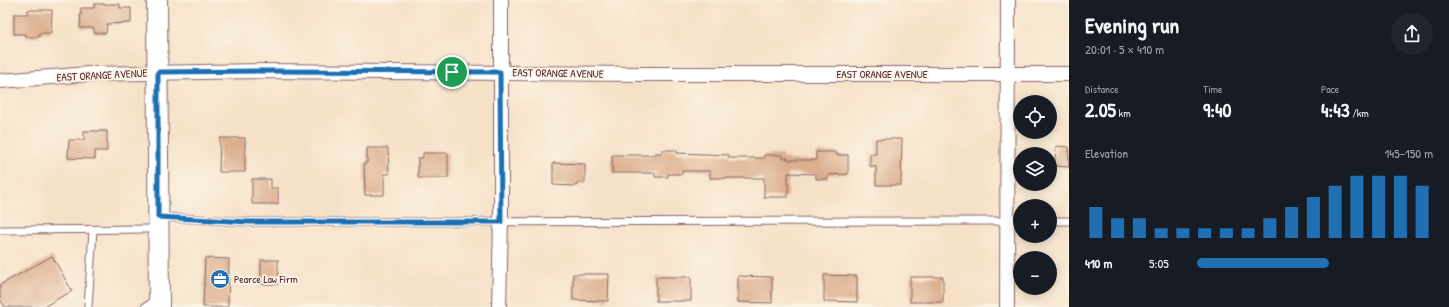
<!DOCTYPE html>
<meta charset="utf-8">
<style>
body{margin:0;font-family:"Patrick Hand",sans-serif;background:#20242c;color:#f1f3f6;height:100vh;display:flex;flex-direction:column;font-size:15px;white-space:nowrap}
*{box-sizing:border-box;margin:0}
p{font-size:13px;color:#9ea1a6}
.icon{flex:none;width:22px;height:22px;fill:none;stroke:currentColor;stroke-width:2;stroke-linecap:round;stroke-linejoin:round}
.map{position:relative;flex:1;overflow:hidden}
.sheet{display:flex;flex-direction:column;background:#171b24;width:380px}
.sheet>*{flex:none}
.buttons{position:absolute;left:1013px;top:95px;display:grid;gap:8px}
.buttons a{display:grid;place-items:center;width:44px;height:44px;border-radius:50%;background:#171b24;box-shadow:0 2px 10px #0003;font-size:20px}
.pin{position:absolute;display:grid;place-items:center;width:34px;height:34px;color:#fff;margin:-17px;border:2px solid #fff;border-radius:50%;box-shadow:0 1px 4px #0007}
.round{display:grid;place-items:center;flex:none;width:42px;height:42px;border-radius:21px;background:#20242c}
.summary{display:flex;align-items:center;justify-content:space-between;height:68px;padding:0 16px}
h1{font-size:22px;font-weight:800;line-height:30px}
.stats{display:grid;grid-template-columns:repeat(3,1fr);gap:6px;height:68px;padding:4px 16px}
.stats div{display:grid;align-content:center}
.stats b{font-size:20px;font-weight:800}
.stats small{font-size:11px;font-weight:400}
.stats p{font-size:11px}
.chart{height:112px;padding:8px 16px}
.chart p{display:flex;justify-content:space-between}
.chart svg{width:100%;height:72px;margin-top:4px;stroke:#1f6fb2;stroke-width:6}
ul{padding:0 16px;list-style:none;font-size:13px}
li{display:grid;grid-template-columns:64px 48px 1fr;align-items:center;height:30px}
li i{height:10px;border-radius:5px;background:#1f6fb2}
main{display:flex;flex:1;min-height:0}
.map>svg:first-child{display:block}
</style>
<main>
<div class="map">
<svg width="1069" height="307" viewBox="0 0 1069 307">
<rect width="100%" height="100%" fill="#fcf5e5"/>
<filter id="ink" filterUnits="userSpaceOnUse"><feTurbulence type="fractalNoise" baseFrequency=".025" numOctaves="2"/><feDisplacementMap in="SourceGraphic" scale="8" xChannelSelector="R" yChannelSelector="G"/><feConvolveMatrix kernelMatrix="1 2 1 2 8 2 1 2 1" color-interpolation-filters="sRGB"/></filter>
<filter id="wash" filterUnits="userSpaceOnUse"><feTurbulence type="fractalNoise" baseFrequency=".012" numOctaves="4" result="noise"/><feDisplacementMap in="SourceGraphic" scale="16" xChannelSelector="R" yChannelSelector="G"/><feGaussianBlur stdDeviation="0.9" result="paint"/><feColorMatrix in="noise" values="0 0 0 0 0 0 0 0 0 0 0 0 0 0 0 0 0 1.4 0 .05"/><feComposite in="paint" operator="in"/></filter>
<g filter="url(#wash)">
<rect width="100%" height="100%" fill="#f6e1c8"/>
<g id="blocks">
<g fill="#dcaf8e">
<path d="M94 4H120V8H131V23L107 24 106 33H94V28H80L81 8H94Z"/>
<path d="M28 10H52L51 33H39V37H26V34H14V14H28Z"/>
<path d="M84 131H107V151H95V159L68 158 69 140H84Z"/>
<path d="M220 138H245V172H219Z"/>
<path d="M876 139H902L901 185H876V167L870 166V154H876Z"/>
<path d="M1056 146 1069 147V167L1055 166Z"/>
<path d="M367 148H388L389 174H384V195H365L364 163H367Z"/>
<path d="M662 150H677V153L729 155V158H764V155H782V158H788V160H816V152H836V155H848V174L828 175V179H816V174L788 173V197H764V178H710V171H682V174H668V177H655V173H612V155H655V153H662Z"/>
<path d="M423 153H448V178H418V158H423Z"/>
<path d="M553 163 585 164V183H577V186L553 185Z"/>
<path d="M252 179H271V188H278V204H252Z"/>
<path d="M52 256 72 291 43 307H5L0 299V285Z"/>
<path d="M205 258 229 259 228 307H203Z"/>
<rect x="261" y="260" width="17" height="24"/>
<path d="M573 274H609L608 301 573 300Z"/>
<path d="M824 275 857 276V302L824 301Z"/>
<path d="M738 276 772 277V303L738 302Z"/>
<rect x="656" y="277" width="35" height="24"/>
<rect x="910" y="277" width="33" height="25"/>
</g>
</g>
</g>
<g filter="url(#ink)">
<use href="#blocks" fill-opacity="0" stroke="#866362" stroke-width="1"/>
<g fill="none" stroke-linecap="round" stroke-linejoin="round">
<g stroke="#866362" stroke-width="9">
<g id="lane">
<path d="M160 217 249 222 1020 221"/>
<path d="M1050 221H1069"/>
<path d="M0 230 158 229"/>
<path d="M88 307 93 230"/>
<path d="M145 307 157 300"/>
</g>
</g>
<g stroke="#866362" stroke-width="16">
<g id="street">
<path d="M0 81 89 74 260 71 642 74H1069"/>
<path d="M499 307 501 221V0"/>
<path d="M1007 307 1008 0"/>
</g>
</g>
<g stroke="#866362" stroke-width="22">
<path id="secondary" d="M157 0 159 307"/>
</g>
<use href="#lane" stroke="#fff" stroke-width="7"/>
<use href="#street" stroke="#fff" stroke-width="14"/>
<use href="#secondary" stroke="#fff" stroke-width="20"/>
</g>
</g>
<g fill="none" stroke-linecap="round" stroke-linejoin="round" filter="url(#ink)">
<g stroke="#fff" stroke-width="8">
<path id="route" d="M260 71 500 72 501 222H249L158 217V72Z"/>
</g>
<use href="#route" stroke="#1f6fb2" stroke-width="5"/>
</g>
<defs>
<g id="office-disc" transform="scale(1)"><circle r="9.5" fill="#1f6fb2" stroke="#fcf5e5"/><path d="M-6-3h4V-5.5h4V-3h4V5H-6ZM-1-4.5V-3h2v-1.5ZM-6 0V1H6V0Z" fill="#fff"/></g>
</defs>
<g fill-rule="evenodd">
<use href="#office-disc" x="220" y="279"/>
</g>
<g text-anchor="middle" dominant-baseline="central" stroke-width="3.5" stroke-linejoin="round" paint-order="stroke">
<g font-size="11" fill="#4a1f2b" stroke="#fcf5e5">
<text transform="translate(558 73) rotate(1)">EAST ORANGE AVENUE</text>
<text x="882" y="74">EAST ORANGE AVENUE</text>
<text transform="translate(102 75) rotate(-3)">EAST ORANGE AVENUE</text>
</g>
<g font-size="11" fill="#4a1f2b" stroke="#fcf5e5" text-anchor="start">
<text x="234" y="279">Pearce Law Firm</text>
</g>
</g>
</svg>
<div class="buttons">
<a><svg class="icon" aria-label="locate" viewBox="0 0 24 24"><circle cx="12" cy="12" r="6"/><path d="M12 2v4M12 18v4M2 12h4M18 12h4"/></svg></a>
<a><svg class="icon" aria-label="layers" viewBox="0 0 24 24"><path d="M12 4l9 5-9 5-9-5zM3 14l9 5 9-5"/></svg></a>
<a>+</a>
<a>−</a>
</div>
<div class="pin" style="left:452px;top:72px;background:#1e9e55"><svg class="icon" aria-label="arrive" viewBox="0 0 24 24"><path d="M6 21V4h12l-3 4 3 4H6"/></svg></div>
</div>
<section class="sheet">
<div class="summary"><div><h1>Evening run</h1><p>20:01 · 5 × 410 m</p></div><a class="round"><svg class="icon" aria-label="share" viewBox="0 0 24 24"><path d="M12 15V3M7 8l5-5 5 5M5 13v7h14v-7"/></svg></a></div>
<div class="stats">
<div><p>Distance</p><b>2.05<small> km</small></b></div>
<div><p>Time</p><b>9:40</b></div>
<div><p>Pace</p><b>4:43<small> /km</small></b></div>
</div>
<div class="chart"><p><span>Elevation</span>145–150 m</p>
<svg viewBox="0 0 160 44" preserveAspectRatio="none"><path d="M5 44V25M15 44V32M25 44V32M35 44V38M45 44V38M55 44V38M65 44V38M75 44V38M85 44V32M95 44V25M105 44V19M115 44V12M125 44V6M135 44V6M145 44V6M155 44V12"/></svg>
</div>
<ul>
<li><b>410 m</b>5:05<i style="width:56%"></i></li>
</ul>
</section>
</main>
